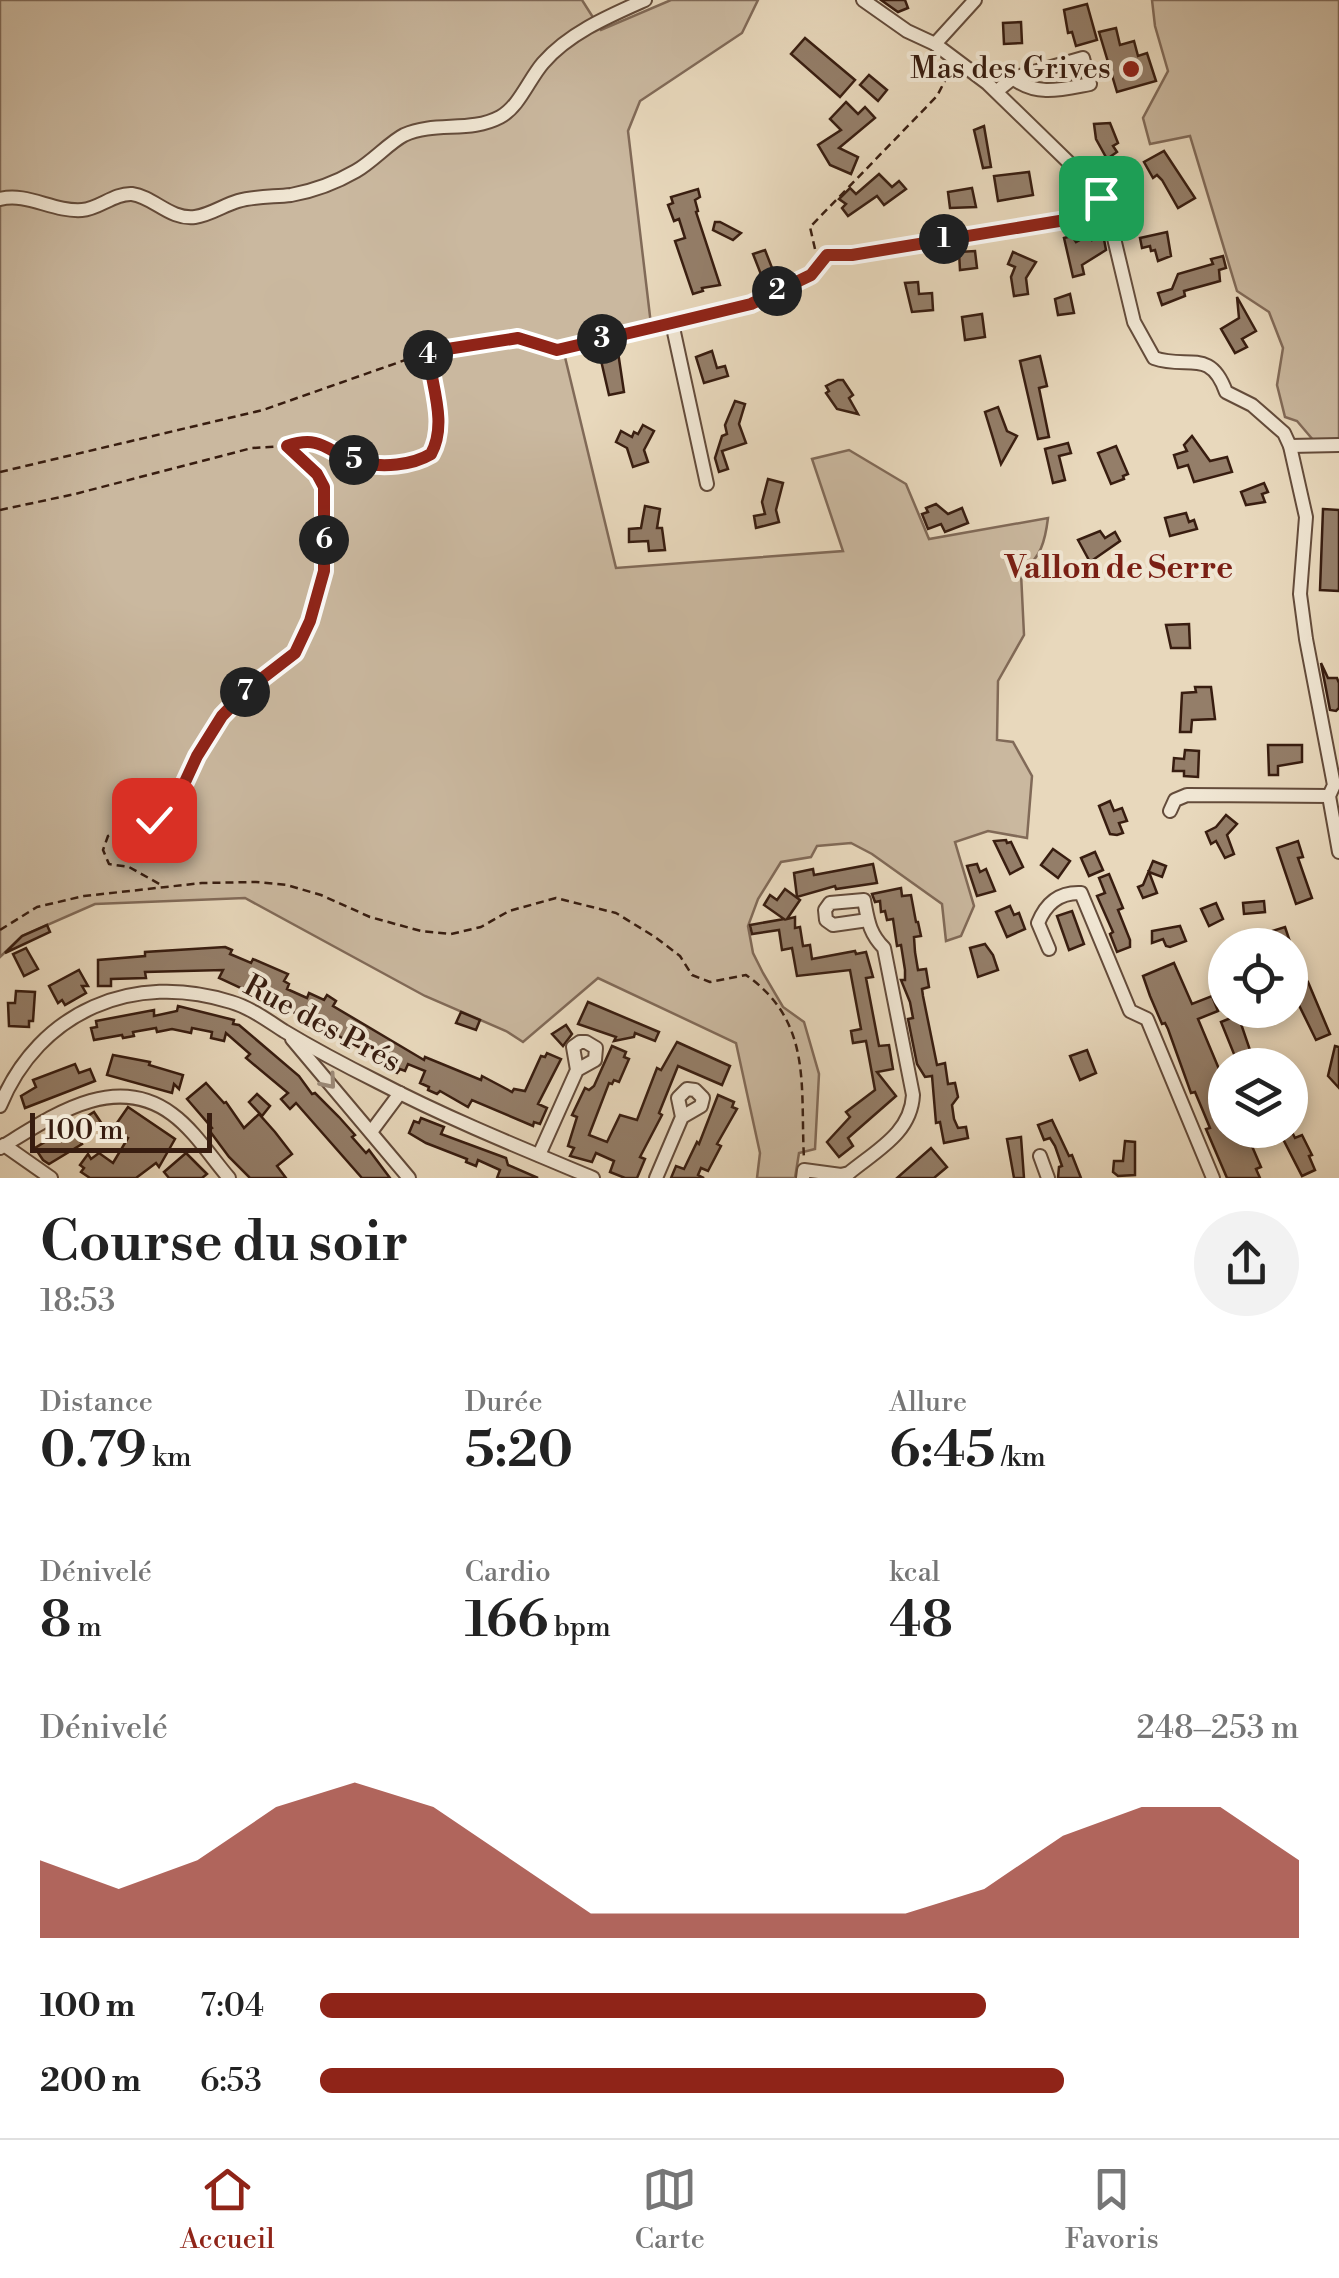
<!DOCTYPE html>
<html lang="fr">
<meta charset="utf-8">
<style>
body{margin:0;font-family:"Libre Bodoni",serif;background:#f2f2f2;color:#222;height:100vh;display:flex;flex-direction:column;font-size:38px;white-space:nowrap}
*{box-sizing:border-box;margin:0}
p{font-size:32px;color:#767676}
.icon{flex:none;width:55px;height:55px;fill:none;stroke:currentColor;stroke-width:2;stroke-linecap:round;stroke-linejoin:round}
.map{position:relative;height:1178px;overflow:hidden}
.side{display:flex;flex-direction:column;background:#fff;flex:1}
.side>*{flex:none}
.tools{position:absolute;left:1208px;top:928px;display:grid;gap:20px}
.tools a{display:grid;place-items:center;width:100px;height:100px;border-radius:50%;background:#fff;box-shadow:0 5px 15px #0003;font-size:50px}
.scale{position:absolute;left:30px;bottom:25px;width:182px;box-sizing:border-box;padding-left:10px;border:5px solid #381d10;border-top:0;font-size:28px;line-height:35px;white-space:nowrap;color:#381d10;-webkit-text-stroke:8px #f0e6d3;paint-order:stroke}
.pin{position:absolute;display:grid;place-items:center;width:85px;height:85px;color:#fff;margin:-42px;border-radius:20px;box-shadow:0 5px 15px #0006}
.km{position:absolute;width:50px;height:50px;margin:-25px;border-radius:50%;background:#222;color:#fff;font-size:28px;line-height:50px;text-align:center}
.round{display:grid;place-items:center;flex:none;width:105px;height:105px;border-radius:52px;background:#f2f2f2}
.head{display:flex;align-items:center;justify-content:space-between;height:170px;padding:0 40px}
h1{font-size:55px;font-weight:600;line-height:75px}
.stats{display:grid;grid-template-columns:repeat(3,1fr);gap:15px;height:170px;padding:10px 40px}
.stats div{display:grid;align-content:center}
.stats b{font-size:50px;font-weight:600}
.stats small{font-size:28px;font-weight:400}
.stats p{font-size:28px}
.chart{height:280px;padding:20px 40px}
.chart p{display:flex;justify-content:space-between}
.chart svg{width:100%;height:180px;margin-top:10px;fill:#8f2418;opacity:.7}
ul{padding:0 40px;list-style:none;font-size:32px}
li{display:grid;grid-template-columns:160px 120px 1fr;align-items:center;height:75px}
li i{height:25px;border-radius:12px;background:#8f2418}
.menu{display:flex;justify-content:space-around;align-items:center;height:140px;border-top:2px solid #e0e0e0;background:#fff;font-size:28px;color:#767676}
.menu a{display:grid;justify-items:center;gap:5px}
.menu .current{color:#8f2418}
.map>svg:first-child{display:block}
</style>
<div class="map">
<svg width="1339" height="1178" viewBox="0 0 1339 1178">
<rect width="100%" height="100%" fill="#e8d8bc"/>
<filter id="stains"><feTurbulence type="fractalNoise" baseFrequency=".002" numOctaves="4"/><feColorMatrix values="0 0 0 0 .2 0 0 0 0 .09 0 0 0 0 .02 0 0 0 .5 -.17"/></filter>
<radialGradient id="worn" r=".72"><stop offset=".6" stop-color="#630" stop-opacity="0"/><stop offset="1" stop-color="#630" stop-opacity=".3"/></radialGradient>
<g fill="#cab89f" stroke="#816a58" stroke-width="2.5">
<path d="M0 0H582L601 30 671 0H758L742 33 640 101 628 131 652 333 564 353 616 568 843 551 812 459 849 450 906 484 929 539 1048 518C1045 542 1041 557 1021 573L1024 635 998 681 997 740 1013 742 1032 776 1027 838 988 831 955 842 974 906 961 936 946 941 942 904 872 854 851 843 817 846 811 857 781 862 758 899 748 926 753 953 763 973 783 1007 804 1022 819 1074 815 1149 799 1153 795 1178H757L760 1153 736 1043 598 978 523 1042 506 1031 425 996 245 898 95 904 22 936 0 957Z"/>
<path d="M1152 0H1339V439L1314 441 1297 421 1285 417 1277 385 1283 348 1269 312 1237 291 1190 136 1150 144 1143 118 1168 71 1155 26Z"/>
</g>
<g fill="#947e69" stroke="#381d10" stroke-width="2.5">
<path d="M881 0H905L908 8 898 12Z"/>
<path d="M1087 4 1097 40 1076 46 1072 32 1068 33 1064 10Z"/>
<path d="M1021 22 1022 43 1004 44 1003 23Z"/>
<path d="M1116 28 1120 45 1134 41 1138 56 1147 53 1156 81 1117 92 1099 32Z"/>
<path d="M805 38 855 80 840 97 791 54Z"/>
<path d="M869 75 887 90 878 101 860 85Z"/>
<path d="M846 102 858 114 865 107 875 118 839 148 858 157 851 174 830 165 818 145 841 130 830 119Z"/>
<path d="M1110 123 1118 143 1113 146 1117 152 1107 159 1096 139 1094 124Z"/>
<path d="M984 126 991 167 983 168 974 130Z"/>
<path d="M1164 151 1195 198 1178 208 1162 180 1157 175 1153 178 1144 162Z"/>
<path d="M1029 172 1033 195 998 201 994 176Z"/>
<path d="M879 174 892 187 899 181 906 189 884 205 877 196 848 216 842 208 846 204 839 199 850 188 856 194Z"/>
<path d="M972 188 976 207 950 208 948 192Z"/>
<path d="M698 189 700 197 695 200 698 211 696 212 720 285 702 288 703 291 693 294 675 241 685 238 679 219 674 221 668 205 673 203 671 197Z"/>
<path d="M715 222H720L741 233 733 240 713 230Z"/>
<path d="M1167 232 1171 256 1158 261 1155 250 1151 251 1150 246 1142 248 1140 238Z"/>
<path d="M1103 234 1106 250 1082 265 1084 274 1073 277 1064 238 1072 236 1076 242 1089 235 1092 240Z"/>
<path d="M765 250 774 273 762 277 753 254Z"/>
<path d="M975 251 977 268 960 270 959 252Z"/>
<path d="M1013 252 1036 262 1026 278 1028 294 1014 296 1011 277 1015 267 1008 264Z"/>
<path d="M1223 256 1226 268 1219 270 1220 281 1184 291 1185 296 1162 305 1158 293 1172 289 1178 274 1213 264 1211 259Z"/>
<path d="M918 282 919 294 932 293 933 310 912 312 905 283Z"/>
<path d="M1070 294 1074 313 1058 315 1055 299Z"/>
<path d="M1237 297 1256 331 1242 339 1247 347 1235 353 1221 329 1239 318Z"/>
<path d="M982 314 985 337 965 340 962 317Z"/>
<path d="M712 351 717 368 725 366 728 376 704 383 696 357Z"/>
<path d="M618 352 624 392 609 395 600 356Z"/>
<path d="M1040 356 1047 386 1039 388 1049 437 1038 439 1020 361Z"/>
<path d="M838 380H843L853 395 849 398 858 414 837 409 826 393 829 391 826 386Z"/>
<path d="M735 401 745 404 739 424 746 443 722 451 728 469 719 472 715 458 722 436 727 434 725 425Z"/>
<path d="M998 407 1007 431 1017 436 1001 464 985 412Z"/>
<path d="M643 425 654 431 644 450 648 462 633 467 627 448 616 442 621 431 632 437 634 432 638 434Z"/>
<path d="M1192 436 1210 461 1227 457 1232 472 1194 482 1188 465 1178 468 1174 455 1187 451 1184 445Z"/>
<path d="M1068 443 1071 453 1059 456 1065 480 1053 483 1045 449Z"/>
<path d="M1116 446 1128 474 1123 476 1124 479 1111 484 1098 453Z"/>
<path d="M768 479 783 483 776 510 779 522 756 528 754 516 765 514 762 502Z"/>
<path d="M1264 483 1268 492 1262 494 1265 502 1246 505 1241 492Z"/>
<path d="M936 504 948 514 962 508 968 523 945 532 941 524 928 529 922 514 928 512 926 508Z"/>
<path d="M645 506 660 509 657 528H662L665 550 649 551 648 541 629 542V529L641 528Z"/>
<path d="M1323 509 1339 510V591L1320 590Z"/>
<path d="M1186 513 1189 522 1194 520 1197 529 1170 536 1165 518Z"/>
<path d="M1100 531 1105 538 1115 532 1120 541 1090 562 1078 540Z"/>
<path d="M1189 624 1190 648H1171L1166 625Z"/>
<path d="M1321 663 1328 678H1337L1339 683V708L1336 711 1330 710Z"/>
<path d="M1195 687H1211L1215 719 1192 720 1191 732H1180L1182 693 1196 692Z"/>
<path d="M1268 745H1302V762L1278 766V775H1269Z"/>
<path d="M1185 750 1199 751 1198 777 1184 776V771H1173L1174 758 1184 759Z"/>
<path d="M1110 801 1114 811 1122 808 1127 821 1119 823 1123 833 1117 835 1110 834 1099 806Z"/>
<path d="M1226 815 1237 824 1227 835 1234 854 1225 858 1216 841 1211 844 1206 832 1216 827Z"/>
<path d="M1006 840 1007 843 1011 842 1023 867 1010 874 994 841Z"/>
<path d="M1298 841 1303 857 1298 858 1312 898 1296 904 1277 848Z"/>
<path d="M1053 849 1070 861 1058 878 1041 865Z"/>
<path d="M1095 852 1103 870 1089 876 1081 858Z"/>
<path d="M1153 861 1166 866 1162 877 1149 872 1157 893 1143 898 1138 887 1143 885Z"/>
<path d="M873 864 877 883 836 889 835 886 797 897 794 873 813 869 814 875Z"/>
<path d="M977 864 980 872 986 869 995 891 977 896 967 866Z"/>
<path d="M1109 874 1123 908 1118 910 1130 940V947L1117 952 1110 934 1113 932 1097 896 1105 893 1099 878Z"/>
<path d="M901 888 902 896 911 895 916 922H918L921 936 914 937 915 952 918 970 926 969 929 987 922 989 923 996 937 1065 945 1063 948 1084 955 1083 958 1097 952 1105 954 1119 958 1128 966 1127 968 1138 944 1143 940 1122 936 1123 932 1076 925 1077 917 1064 908 1019 913 1018 910 1002 901 980H905V970L901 945 897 946 893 919 887 920 885 911 881 912 880 901 875 902 872 894Z"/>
<path d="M785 889 800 900 787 919 795 917V928L800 927 803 946 810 945 812 959 855 951 856 954 866 952 873 977 866 978 879 1046 889 1045 893 1069 877 1072 896 1096 848 1138 853 1146 839 1157 827 1142 850 1117 846 1112 875 1090 866 1041 853 1043 851 1031 861 1029 850 970 797 976 792 948 782 950 779 930 752 934 750 925 784 919 764 905 770 895 777 900Z"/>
<path d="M1264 901 1265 912 1244 914 1243 903Z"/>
<path d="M1216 903 1223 919 1209 926 1201 909Z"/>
<path d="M1010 906 1014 915 1019 913 1025 929 1007 937 996 912Z"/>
<path d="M1072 911 1084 944 1069 950 1057 916Z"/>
<path d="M47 925 50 932 5 953 22 936Z"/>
<path d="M1180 926 1186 941 1170 947 1166 946 1163 939 1152 943V931Z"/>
<path d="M1285 927 1304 984 1308 982 1330 1034 1316 1040 1295 997 1297 996 1290 980V945H1276L1272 931Z"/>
<path d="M985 944 993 955 998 970 978 977 970 948Z"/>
<path d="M225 947 232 950 230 954 251 963 253 959 288 974 284 981 289 984 287 989 307 998 309 993 324 1000 327 995 336 1001 333 1006 424 1060 425 1057 481 1080 482 1076 512 1092 514 1089 525 1091 541 1056 545 1057 547 1053 561 1059 538 1104 547 1108 540 1124 534 1122 533 1126 472 1100 468 1107 440 1091 437 1094 428 1090 429 1087 420 1083 425 1071 408 1064 405 1071 400 1069 397 1073 378 1063 380 1059 317 1024 319 1020 302 1010 299 1015 219 978 223 970 145 972 146 978 111 979V986H98V960L145 956V952Z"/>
<path d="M26 948 38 969 24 976 13 954Z"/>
<path d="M1174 963 1192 1004 1212 996 1218 1011 1198 1019 1224 1081 1220 1083 1225 1096V1130H1245L1261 1167 1256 1169 1260 1178H1227L1206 1129 1210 1128 1203 1111 1195 1092 1191 1093 1168 1029 1165 1023 1162 1024 1150 996 1143 976Z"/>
<path d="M79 970 88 986H82L86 993 65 1005 62 1000 58 1003 49 986Z"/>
<path d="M16 991 35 992 33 1021H29V1027L9 1026 8 1003H15Z"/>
<path d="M588 1002 659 1032 655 1041 635 1033 634 1037 614 1041 616 1037 578 1024Z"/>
<path d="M178 1006 234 1020 233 1024 239 1025 299 1076 312 1094 315 1093 339 1117 355 1135 352 1137 366 1153 369 1150 390 1178H362L296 1103 290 1109 281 1099 288 1093 246 1058 250 1054 226 1033 224 1041 211 1038 212 1032 192 1028 191 1033 172 1029 157 1032 156 1028 133 1032 134 1036 123 1038 122 1035 94 1040 91 1028 97 1027 96 1021 154 1010V1016L177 1011Z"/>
<path d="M461 1012 480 1020 476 1030 456 1023Z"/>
<path d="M1238 1015 1251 1053 1236 1059 1221 1022Z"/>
<path d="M566 1025 572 1034 563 1046 552 1034Z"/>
<path d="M677 1042 730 1066 722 1085 678 1066 659 1113 662 1115 640 1157 645 1159 637 1178H625L610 1172 614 1161 596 1153 592 1162 570 1156 574 1148 568 1146 577 1117 572 1115 585 1088 589 1090 594 1086 612 1046 626 1052 624 1057 629 1059 619 1082 614 1080 612 1084 609 1083 589 1135 607 1142 620 1115 637 1120 657 1068 661 1070Z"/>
<path d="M1335 1046 1339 1047V1088L1328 1076Z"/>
<path d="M1087 1050 1096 1073 1080 1080 1070 1056Z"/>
<path d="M113 1055 150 1062 149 1065 183 1075 179 1089 174 1084 172 1093 107 1075Z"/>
<path d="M75 1064 79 1073 90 1069 95 1081 25 1108 21 1096 36 1087 33 1080Z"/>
<path d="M206 1083 224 1103 226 1102 244 1128 259 1114 275 1132 292 1154 277 1166 286 1178H250L229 1157 209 1130 212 1128 187 1099Z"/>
<path d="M257 1094 270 1106 262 1116 249 1102Z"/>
<path d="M718 1095 734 1102 732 1107 737 1109 717 1144 721 1146 708 1171 701 1168 698 1175 704 1178H671L676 1166 684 1169 697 1142 699 1144Z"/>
<path d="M128 1107 175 1139 159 1167 156 1163 136 1178H90L81 1172 84 1168 80 1165 88 1154 91 1159 99 1153 113 1163 128 1138 112 1130Z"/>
<path d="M94 1112 102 1124 79 1139 82 1144 49 1164 43 1160 35 1148Z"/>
<path d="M421 1118 444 1127 441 1134 506 1158 508 1165 538 1178H497L500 1170 478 1160 476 1166 466 1162 467 1159 426 1143 409 1133 414 1121 419 1123Z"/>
<path d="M1052 1120 1069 1156 1072 1155 1081 1178H1058L1059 1167 1062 1166 1055 1146 1050 1138 1044 1140 1038 1125Z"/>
<path d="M1292 1132 1295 1138 1302 1135 1312 1155 1309 1156 1315 1170 1302 1176 1282 1137Z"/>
<path d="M1021 1137 1024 1178H1014L1007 1139Z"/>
<path d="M1125 1141 1135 1142V1175L1118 1176 1113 1172 1114 1161H1123Z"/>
<path d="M931 1148 947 1167 934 1178H897Z"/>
<path d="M186 1153 207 1174 202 1178H169L164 1172Z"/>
</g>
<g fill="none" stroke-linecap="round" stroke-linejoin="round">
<g stroke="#644c3b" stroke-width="16">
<g id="minor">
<path d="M863 0 907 31 935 44 987 83 1092 185 1108 213 1134 322 1154 358C1187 370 1210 347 1226 392L1252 405 1284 433 1290 446 1306 517 1300 594 1306 639 1334 785 1329 796 1339 852"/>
<path d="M935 44 975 0"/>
<path d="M997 91 1013 78 1083 58 1090 84C1063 89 1036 97 1013 78"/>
<path d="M0 199C27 192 53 212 82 210 99 209 114 193 132 194 154 197 170 220 195 217 210 215 224 205 238 201 255 196 274 197 291 195 313 191 337 182 356 171 372 162 390 142 404 135 435 121 470 133 500 117 519 107 529 79 543 63 569 33 609 16 645 0"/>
<path d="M1290 446 1339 445"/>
<path d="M707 484 672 323 751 304 811 275 827 255H852L1108 213"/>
<path d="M1170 811 1175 800 1187 795 1329 796"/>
<path d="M1049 949 1038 923C1046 903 1060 892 1081 893L1130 1011 1147 1019 1213 1178"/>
<path d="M292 1039 409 1178"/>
<path d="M0 1106C39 1011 134 971 231 1002 251 1008 267 1020 284 1031 314 1049 346 1066 378 1082 447 1118 521 1148 593 1178"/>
<path d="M371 1132 400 1093"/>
<path d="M4 1145 51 1178"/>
<path d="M0 1148C51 1117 114 1071 172 1114 194 1130 211 1157 229 1178"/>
<path d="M539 1155 577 1070 573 1047 580 1042H586L596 1048 595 1060 577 1070"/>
<path d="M1040 1156 1048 1178"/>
<path d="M656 1178 682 1117 678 1098 687 1089 695 1090 703 1098 701 1106 682 1117"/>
<path d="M803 1178 804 1170 841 1175 849 1173C877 1150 911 1133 913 1095L884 948C869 933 868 920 864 900L830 903 825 910 826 920 833 925 868 920"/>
</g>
</g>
<g stroke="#381d10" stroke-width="2.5" stroke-dasharray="8 5" stroke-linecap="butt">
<path d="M815 249 810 227 937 96 949 73"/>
<path d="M287 446C325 433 329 456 361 462 383 467 411 466 431 454 448 424 431 386 428 353"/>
<path d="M0 472 263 410 428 352 518 338 557 350 660 325"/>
<path d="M0 510 75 494 252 448 287 446 317 474 324 487V571L306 632 295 653 284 665 247 690 222 716 197 756 173 808 154 819 108 836 103 850 109 864 129 867 163 886"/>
<path d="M0 930 37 907 84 896 202 883 256 882 287 885 321 895 370 917 421 931 451 934 481 927 509 911 556 898 616 913 655 937 680 956 692 975 710 982 746 975C813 1022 800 1086 804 1159"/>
</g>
<use href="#minor" stroke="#f0e6d3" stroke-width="12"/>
</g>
<defs><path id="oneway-chevron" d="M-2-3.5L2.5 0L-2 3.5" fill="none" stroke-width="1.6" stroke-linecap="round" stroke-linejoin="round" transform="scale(2.5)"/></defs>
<use stroke="#9d8c7b" href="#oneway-chevron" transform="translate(329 1082) rotate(50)"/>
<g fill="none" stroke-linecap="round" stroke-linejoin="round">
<g stroke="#fff" stroke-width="20">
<path id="route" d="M154 820 173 808 197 756 222 716 247 690 295 653 310 621 324 571V487L317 474 287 446C325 433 329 456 361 463 383 467 411 466 431 454 448 423 431 385 428 352L518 338 557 350 672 323 751 304 811 275 827 255H852L1108 213 1101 198"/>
</g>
<use href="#route" stroke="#8f2418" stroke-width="12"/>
</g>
<circle fill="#8f2418" stroke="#f0e6d3" stroke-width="4" cx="1131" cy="69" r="10"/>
<g text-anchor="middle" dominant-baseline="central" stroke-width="8" stroke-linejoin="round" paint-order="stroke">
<g font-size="30" fill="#381d10" stroke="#f0e6d3" text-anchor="end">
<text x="1111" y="69">Mas des Grives</text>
</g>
<g font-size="30" fill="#381d10" stroke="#f0e6d3">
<text transform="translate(322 1024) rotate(28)">Rue des Prés</text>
</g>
<g font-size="32" font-weight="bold" fill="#7a1f14" stroke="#f0e6d3">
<text x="1119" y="568">Vallon de Serre</text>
</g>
</g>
<rect width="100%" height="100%" filter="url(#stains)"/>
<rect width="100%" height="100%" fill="url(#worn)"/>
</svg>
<div class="tools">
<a><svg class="icon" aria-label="locate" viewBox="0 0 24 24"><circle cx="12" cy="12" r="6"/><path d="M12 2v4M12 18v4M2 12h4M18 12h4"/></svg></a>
<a><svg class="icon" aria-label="layers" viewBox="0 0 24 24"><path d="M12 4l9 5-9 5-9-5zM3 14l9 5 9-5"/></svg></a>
</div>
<div class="scale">100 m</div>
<div class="pin" style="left:1101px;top:198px;background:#1e9e55"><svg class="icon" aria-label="arrive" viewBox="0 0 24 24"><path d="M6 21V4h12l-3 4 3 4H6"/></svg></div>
<div class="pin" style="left:154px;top:820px;background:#d93025"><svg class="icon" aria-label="check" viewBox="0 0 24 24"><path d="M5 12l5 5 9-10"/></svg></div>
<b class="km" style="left:944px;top:239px">1</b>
<b class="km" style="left:777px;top:291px">2</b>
<b class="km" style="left:602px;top:339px">3</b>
<b class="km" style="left:428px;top:355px">4</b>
<b class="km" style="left:354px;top:460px">5</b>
<b class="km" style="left:324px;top:540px">6</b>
<b class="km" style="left:245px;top:692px">7</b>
</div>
<section class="side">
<div class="head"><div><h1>Course du soir</h1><p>18:53</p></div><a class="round"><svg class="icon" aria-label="share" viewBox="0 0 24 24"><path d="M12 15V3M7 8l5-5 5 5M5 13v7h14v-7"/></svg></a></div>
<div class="stats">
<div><p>Distance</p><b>0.79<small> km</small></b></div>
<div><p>Durée</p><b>5:20</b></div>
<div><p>Allure</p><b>6:45<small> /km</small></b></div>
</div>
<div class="stats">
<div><p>Dénivelé</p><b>8<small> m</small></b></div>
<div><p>Cardio</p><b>166<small> bpm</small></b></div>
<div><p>kcal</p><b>48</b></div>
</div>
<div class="chart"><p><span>Dénivelé</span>248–253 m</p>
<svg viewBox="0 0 160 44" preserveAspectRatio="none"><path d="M0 44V25L10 32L20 25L30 12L40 6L50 12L60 25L70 38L80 38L90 38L100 38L110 38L120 32L130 19L140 12L150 12L160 25V44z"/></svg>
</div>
<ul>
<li><b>100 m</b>7:04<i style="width:68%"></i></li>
<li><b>200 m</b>6:53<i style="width:76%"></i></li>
</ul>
</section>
<nav class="menu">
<a class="current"><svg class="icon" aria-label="home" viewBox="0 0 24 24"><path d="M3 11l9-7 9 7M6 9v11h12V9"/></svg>Accueil</a>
<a><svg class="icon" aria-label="map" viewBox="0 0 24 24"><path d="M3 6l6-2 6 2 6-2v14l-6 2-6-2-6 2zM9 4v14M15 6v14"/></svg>Carte</a>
<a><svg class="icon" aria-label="saved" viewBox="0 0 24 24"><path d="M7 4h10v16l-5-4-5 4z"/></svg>Favoris</a>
</nav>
